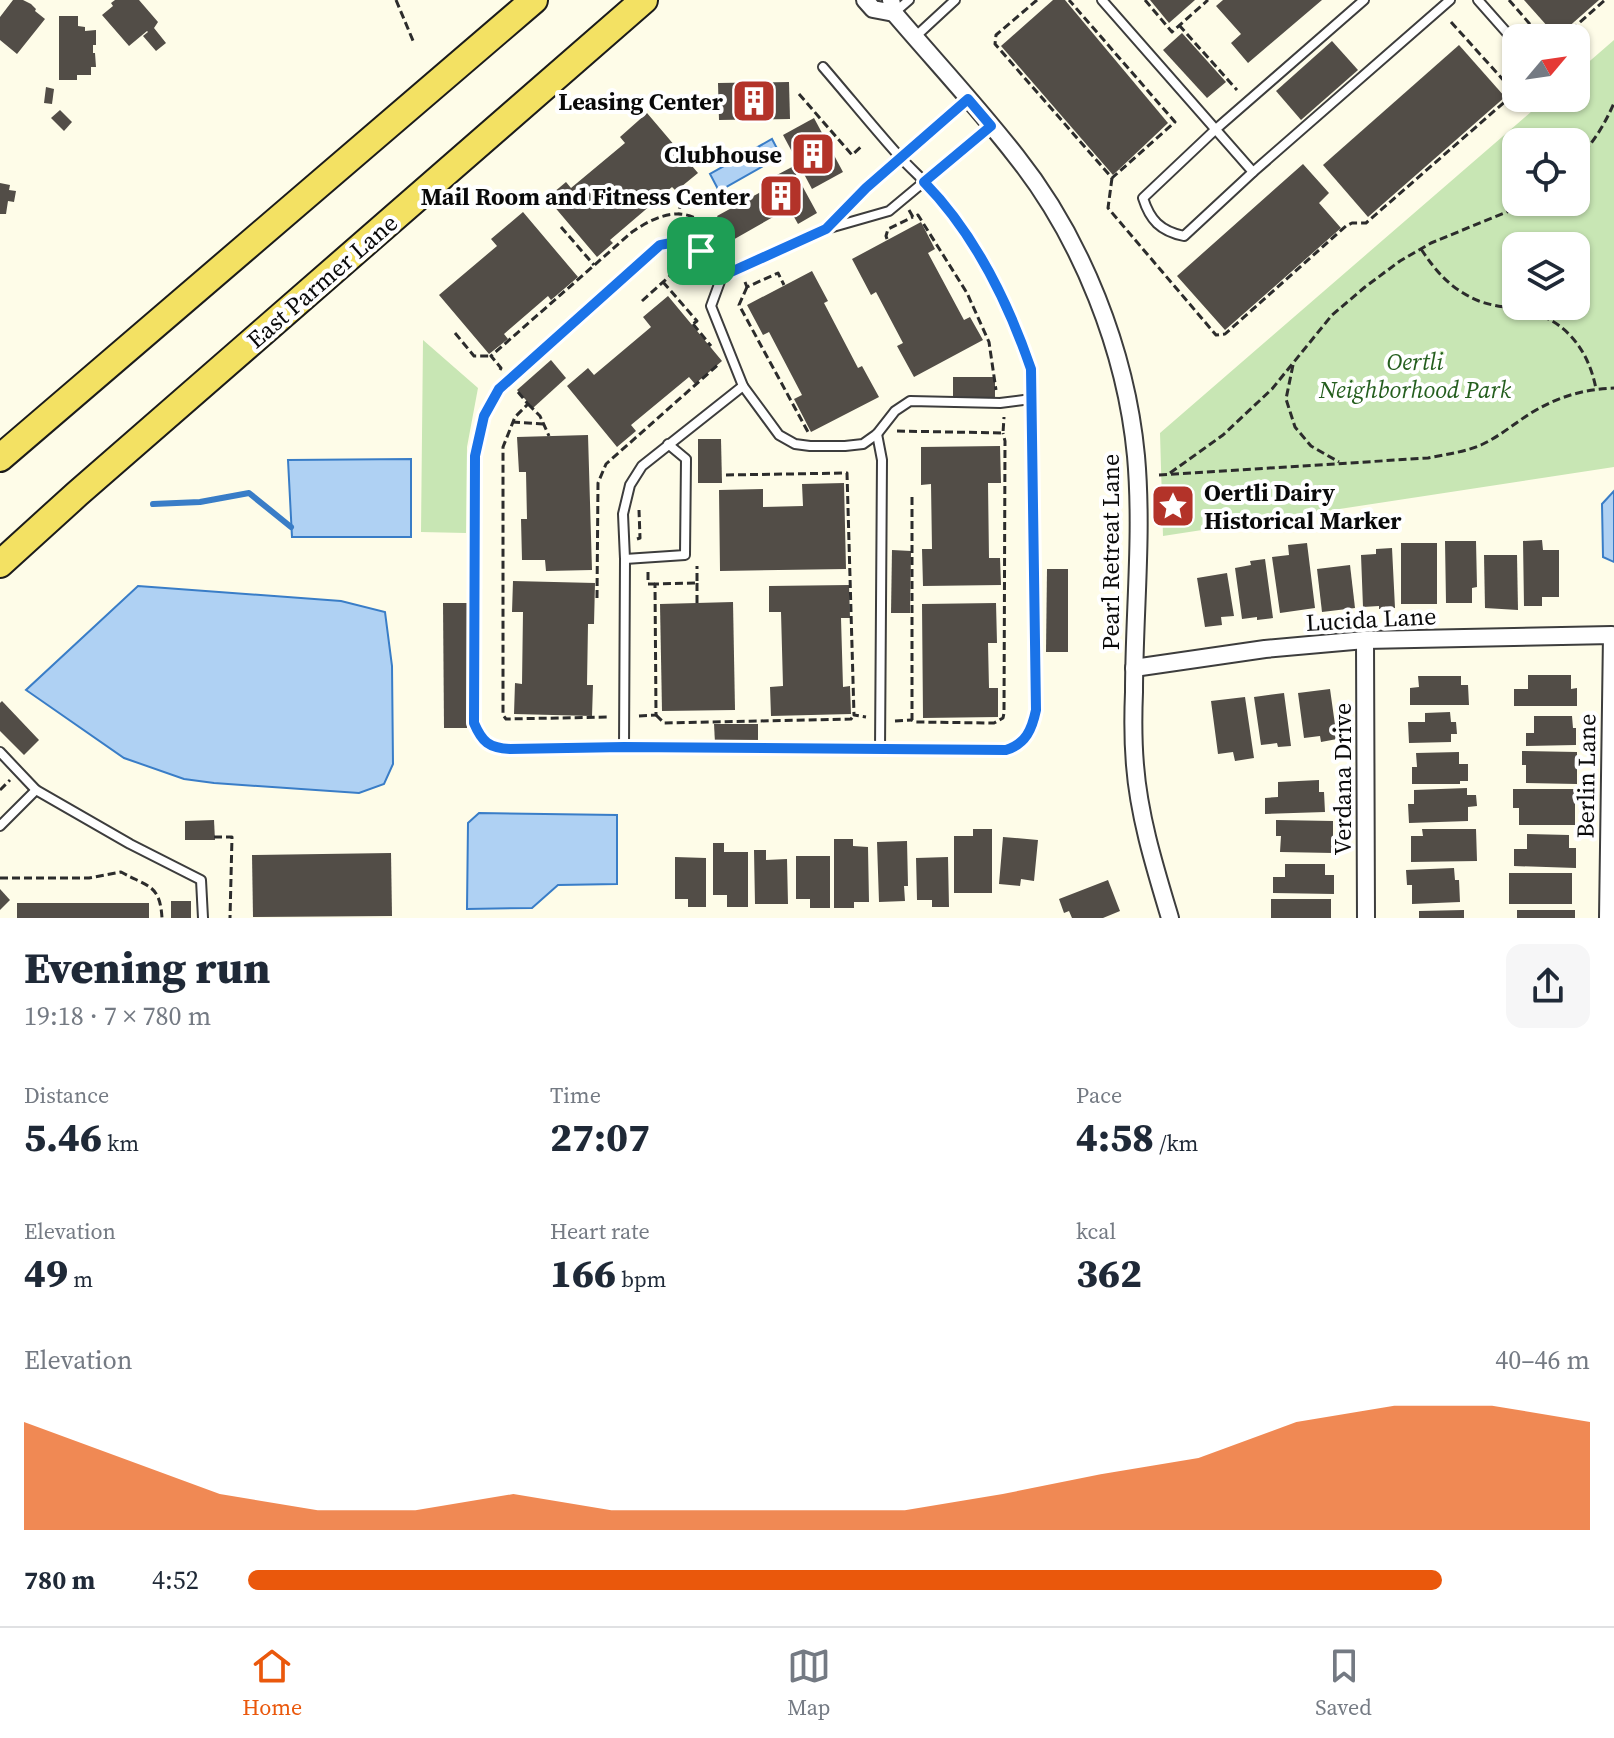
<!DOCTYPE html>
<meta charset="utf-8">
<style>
body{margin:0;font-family:"Source Serif 4",serif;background:#f6f6f7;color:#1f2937;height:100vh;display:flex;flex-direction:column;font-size:30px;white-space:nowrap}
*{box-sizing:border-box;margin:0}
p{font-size:26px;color:#747a83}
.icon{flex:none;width:44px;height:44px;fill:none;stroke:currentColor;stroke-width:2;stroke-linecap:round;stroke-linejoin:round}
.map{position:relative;height:918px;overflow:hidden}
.side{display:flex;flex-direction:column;background:#fff;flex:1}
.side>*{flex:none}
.needle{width:52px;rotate:61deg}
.fabs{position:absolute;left:1502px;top:24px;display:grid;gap:16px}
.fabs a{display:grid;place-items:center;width:88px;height:88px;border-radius:16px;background:#fff;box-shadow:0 2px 6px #0004;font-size:40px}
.pin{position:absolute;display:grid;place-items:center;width:68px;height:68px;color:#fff;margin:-34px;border-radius:16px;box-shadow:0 4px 12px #0006}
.round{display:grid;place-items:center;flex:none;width:84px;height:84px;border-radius:16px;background:#f6f6f7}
.head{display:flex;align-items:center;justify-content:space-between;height:136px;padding:0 24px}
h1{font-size:44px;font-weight:800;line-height:60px}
.metrics{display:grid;grid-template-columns:repeat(3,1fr);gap:12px;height:136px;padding:8px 24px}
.metrics div{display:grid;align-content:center}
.metrics b{font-size:40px;font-weight:800}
.metrics small{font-size:22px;font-weight:400}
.metrics p{font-size:22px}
.chart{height:224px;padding:16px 24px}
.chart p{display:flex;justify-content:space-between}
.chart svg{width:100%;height:144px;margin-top:8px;fill:#ea580c;opacity:.7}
ul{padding:0 24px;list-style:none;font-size:26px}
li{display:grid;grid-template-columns:128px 96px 1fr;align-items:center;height:60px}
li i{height:20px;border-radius:10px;background:#ea580c}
.dock{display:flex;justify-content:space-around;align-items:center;height:112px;border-top:2px solid #e0e1e3;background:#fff;font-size:22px;color:#747a83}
.dock a{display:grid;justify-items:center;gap:4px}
.dock .active{color:#ea580c}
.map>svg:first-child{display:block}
</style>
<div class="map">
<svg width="1614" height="918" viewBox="0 0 1614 918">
<rect width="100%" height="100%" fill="#fefce8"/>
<g fill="#c8e6b4" fill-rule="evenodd">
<path d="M1614 40V467L1163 536 1160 433 1547 98H1576V73ZM1516 142H1576V202H1516ZM1516 246H1576V306H1516Z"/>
<path d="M423 340 478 388 467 447 466 533 421 532Z"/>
</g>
<g fill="#afd1f3" stroke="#397dc7" stroke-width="2">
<path d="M772 139 781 156 719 191 710 174Z"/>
<path d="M411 459V537H292L288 460Z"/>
<path d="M1614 491V562L1603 557 1602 504Z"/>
<path d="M138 586 341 601 385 612 392 666 393 764 384 784 359 793 214 783 184 779 124 758 26 690Z"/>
<path d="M479 813 617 815V884L558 885 532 908 467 909 468 823Z"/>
</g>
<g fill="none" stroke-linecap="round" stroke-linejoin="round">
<path stroke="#397dc7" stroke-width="6" d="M153 504 200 502 249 493 291 527"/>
</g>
<g fill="#524d47">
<path d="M13 0H23L31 4 36 9 35 11 45 19 17 54 0 40V17Z"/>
<path d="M115 0H139L158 22 154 28 166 43 156 51 143 36 148 32 147 31 129 46 102 15 113 6 111 3Z"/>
<path d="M1053 0H1065L1168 123 1113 175 1001 46Z"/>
<path d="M1150 0H1195L1169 23Z"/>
<path d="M1223 0H1322L1248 63 1231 43 1241 34 1216 6Z"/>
<path d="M1524 0H1599L1557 37Z"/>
<path d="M59 16H78V26L85 27V31L96 30V45H93V53H95L96 67H91V75H77V80H59Z"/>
<path d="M1182 33 1226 82 1207 98 1163 50Z"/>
<path d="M1332 41 1358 70 1301 120 1276 91Z"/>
<path d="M1459 45 1505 97 1368 217 1323 165Z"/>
<path d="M789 82 790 119 719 120 718 83Z"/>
<path d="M46 87 54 89 52 104 44 103Z"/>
<path d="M60 110 72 122 64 131 51 118Z"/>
<path d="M647 113 698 173 676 191 672 187 610 240 613 243 597 257 547 198 566 182 571 188 625 143 620 137Z"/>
<path d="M814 118 843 172 812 189 783 135Z"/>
<path d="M1303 164 1329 193 1319 203 1341 228 1225 330 1177 276Z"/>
<path d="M792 167 817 213 798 224 789 208 731 241 717 216 777 183 773 177Z"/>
<path d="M0 183 10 185 9 190 16 191 14 202 8 201 6 214H0Z"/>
<path d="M523 212 578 277 551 300 548 296 504 334 508 339 489 354 439 295 497 246 491 239Z"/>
<path d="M921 222 935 249 928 253 964 320 970 317 983 340 914 377 897 346 903 343 876 292 871 295 852 259Z"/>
<path d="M812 271 828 301 824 303 858 368 862 366 879 397 811 432 794 399 802 395 769 332 763 335 747 305Z"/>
<path d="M668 296 722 361 695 384 689 377 631 425 636 431 617 447 567 386 588 368 594 375 651 327 643 317Z"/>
<path d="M551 360 566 378 533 408 517 390Z"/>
<rect x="953" y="377" width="42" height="22"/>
<path d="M588 435 592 570 546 571 545 560H522L521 519H527L526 472H519L517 437Z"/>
<path d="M698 439H721L722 483H698Z"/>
<path d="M1000 446 1001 483H988L989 558H1000L1001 585 923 586 922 549H932L931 484 921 485V447Z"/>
<path d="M844 483 846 569 720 571 719 490 763 489V507L803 506 802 484Z"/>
<path d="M1542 540 1543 550H1559V597H1542V606H1524L1523 541Z"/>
<path d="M1445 541H1476L1477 587 1472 588V603H1446Z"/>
<path d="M1307 543 1315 608 1280 613 1272 557 1289 555 1288 545Z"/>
<rect x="1401" y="543" width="36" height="61"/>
<path d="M1392 548 1395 608 1379 609V606L1363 607 1361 555 1376 554V549Z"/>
<path d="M892 550 911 551 910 613H891Z"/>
<path d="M1484 555H1517L1518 610 1485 608Z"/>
<path d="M1265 559 1273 618 1257 620V617L1242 619 1235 568 1251 565 1250 561Z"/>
<path d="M1350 565 1355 608 1322 612 1317 569Z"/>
<path d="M1047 569H1068V652H1046Z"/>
<path d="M1227 573 1234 616 1221 617 1222 625 1205 627 1197 578Z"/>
<path d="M513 581 595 583 594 624H588L587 685H593L592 716 514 714 515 683 522 684 523 612H512Z"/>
<path d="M849 585 850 618H841L843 687 850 686 851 714 771 716 770 687 783 686 781 612H769V586Z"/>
<path d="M733 602 735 710 662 711 660 604Z"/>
<path d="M443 603H467V728H444Z"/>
<path d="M996 603 997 643H988L989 688H998V717L923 718 922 604Z"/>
<path d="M1528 675H1571V689L1577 688V706H1514V689H1528Z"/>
<path d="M1418 676H1461V685H1468L1469 705H1410V688L1419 687Z"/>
<path d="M1330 689 1337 739 1321 742 1320 736 1304 738 1298 693Z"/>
<path d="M1284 693 1291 746 1278 747 1277 743 1261 745 1254 697Z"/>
<path d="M1245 697 1254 758 1235 761 1233 752 1218 754 1211 701Z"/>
<path d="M2 701 39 740 24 755 0 731V703Z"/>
<path d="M1450 712 1451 722H1456L1457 734H1451V742L1409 743 1408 722H1425V713Z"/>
<path d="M1534 716H1572L1573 728H1576V745L1526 746V733H1534Z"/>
<path d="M714 724H758V743H715Z"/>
<path d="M1522 751 1577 752V784L1526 783V765H1522Z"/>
<path d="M1459 752V764H1468V781H1460V784H1412V767H1417L1416 753Z"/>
<path d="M1319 780V792H1324L1325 812 1265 814V798L1278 797V782Z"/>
<path d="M1467 788V795H1476L1477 806 1468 807V821L1409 823 1408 804H1414V790Z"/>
<path d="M1513 789H1575V825H1519V808H1513Z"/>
<path d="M214 820 215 840H185V821Z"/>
<path d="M1276 820 1333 821V853L1280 852 1281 836H1276Z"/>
<path d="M973 829H992V893H954V836H973Z"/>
<path d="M1422 829H1476L1477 861 1411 862V836H1423Z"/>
<path d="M1527 834 1569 835V848H1576V868L1514 866V849H1527Z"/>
<path d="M1003 837 1038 840 1034 881 1021 879 1020 886 999 884Z"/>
<path d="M834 839H853V846L868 847 869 902H854V908H834Z"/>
<path d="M907 841 908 886H904L905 901 879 902 877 842Z"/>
<path d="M713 843H724V852H748V907H727V895H713Z"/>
<path d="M754 850H766V860L787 859 788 904H755Z"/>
<path d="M391 853 392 916 253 917 252 855Z"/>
<path d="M796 856H830V908H810V899H796Z"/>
<path d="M675 857 706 858V907H688V899H675Z"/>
<path d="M948 857 949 907H932V900H917L916 858Z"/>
<path d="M1285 864H1325V875H1334V894L1273 893V877H1285Z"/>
<path d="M1454 868 1455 880H1459L1460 902 1412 904V885H1407L1406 870Z"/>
<rect x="1509" y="873" width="63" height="31"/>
<path d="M1108 880 1120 911 1103 918H1072L1069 911 1064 913 1059 899Z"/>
<path d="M0 889 10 900 0 910Z"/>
<rect x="1271" y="899" width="60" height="19"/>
<rect x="171" y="901" width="20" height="17"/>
<rect x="17" y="903" width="132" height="15"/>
<path d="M1464 910V918H1419V911Z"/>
<rect x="1517" y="910" width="58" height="8"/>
</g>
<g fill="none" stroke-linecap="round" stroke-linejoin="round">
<g stroke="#3d3d3d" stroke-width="12">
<g id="service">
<path d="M1102 0 1253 172"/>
<path d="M1364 0 1216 129 1143 198C1150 220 1160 231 1184 236L1253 172 1450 0"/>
<path d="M1478 0 1516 43"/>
<path d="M894 13 909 0"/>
<path d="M915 37 955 0"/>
<path d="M991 126 889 211 826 229 722 276 711 306 743 386 779 435 795 444 810 446H845L863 444 877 434 895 411 910 401 1000 403 1031 399"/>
<path d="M827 229 866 188 968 99"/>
<path d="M722 276C703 252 693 236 660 245L499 389 484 416 475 456 474 723C482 742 489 748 510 749L624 747 1006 750C1026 744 1032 729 1036 710L1031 369C1010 307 979 247 938 196 926 182 912 170 899 156 873 127 848 96 823 67"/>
<path d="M877 434 882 460 880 750"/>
<path d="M625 559 685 555 686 459 668 444"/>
<path d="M624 747 625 559 623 514 630 485 642 466 743 386"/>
<path d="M0 752 36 790"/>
<path d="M0 826 36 790 130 844 201 880 203 918"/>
</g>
</g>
<g stroke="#3d3d3d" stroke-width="20">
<g id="minor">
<path d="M865 0 873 9 894 13"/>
<path d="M891 0 894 13C935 61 978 107 1016 156 1082 239 1126 351 1136 456 1143 534 1134 614 1134 692 1133 716 1133 741 1135 765 1139 817 1155 868 1170 918"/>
<path d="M1365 640 1366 918"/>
<path d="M1134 668 1265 649 1365 640 1612 635 1608 918"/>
</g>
</g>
<g stroke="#1b1b1b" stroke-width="30">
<g id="primary">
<path d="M0 458 534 0"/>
<path d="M0 564 77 494 644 0"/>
</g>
</g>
<g stroke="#2c2c2c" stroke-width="3" stroke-dasharray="8 4" stroke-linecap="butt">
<path d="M396 0 414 43"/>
<path d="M1037 0 996 35 995 44 1112 178 1175 122 1069 0"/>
<path d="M1145 0 1172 32 1208 0"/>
<path d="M1509 0 1542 38"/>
<path d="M1451 22 1515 93"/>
<path d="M1179 25 1237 90"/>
<path d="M1562 38 1605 0"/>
<path d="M799 94 852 155 863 145"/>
<path d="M1576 161C1593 143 1604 126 1614 103"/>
<path d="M1112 178 1108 208 1216 335 1225 334 1346 226 1352 223H1366L1516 92"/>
<path d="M677 190 681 196 679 215"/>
<path d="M909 210 913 217 918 215 967 293 989 342 996 390"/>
<path d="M561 227 594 265"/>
<path d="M887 239 886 236 888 229 913 217"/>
<path d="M713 243 719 237 727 245 723 251 725 255"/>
<path d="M1421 249C1437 273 1452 290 1479 301 1495 307 1511 307 1527 311 1566 320 1589 351 1596 389"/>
<path d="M663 282 697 321 693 324"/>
<path d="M745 282 747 287 778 273 784 285"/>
<path d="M747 287 739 305 808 432"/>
<path d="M642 301 672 274 685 271 692 264"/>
<path d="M693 324 711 346"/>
<path d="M455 333 474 356H491"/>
<path d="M1293 365 1286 399 1295 427 1311 446 1339 462"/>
<path d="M500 370 501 368 491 356 632 232C651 219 676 206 699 220 706 224 713 231 719 237"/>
<path d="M518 392 528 404 515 417 503 447V715L506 719 609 717"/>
<path d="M528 404 540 416 549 436"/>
<path d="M512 422 543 424"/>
<path d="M897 431 1003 433 1004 417"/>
<path d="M1170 473 1223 435 1272 389 1332 315 1365 287 1400 261 1431 243 1509 211 1525 202"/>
<path d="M726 475 847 473 854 715 866 717"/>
<path d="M1159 475 1428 458C1447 454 1466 452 1483 444 1500 436 1515 423 1531 413 1557 397 1584 389 1614 388"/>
<path d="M912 497V720L915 722 994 723 1003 718 1004 713 1005 441 1003 433"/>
<path d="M637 539 640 538 639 510"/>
<path d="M648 572V584H655"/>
<path d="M597 598 598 483 606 464 720 363"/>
<path d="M697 603V583"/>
<path d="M656 715 664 723 851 719 854 715"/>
<path d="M639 716 656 715 655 584 697 583V566"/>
<path d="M895 721 912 720"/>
<path d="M0 790 10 780"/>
<path d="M214 837H232L230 918"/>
<path d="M0 878H89L121 872C148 887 160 884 162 918"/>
</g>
<use href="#service" stroke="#fff" stroke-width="8"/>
<use href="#minor" stroke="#fff" stroke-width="16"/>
<use href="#primary" stroke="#f3e163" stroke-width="26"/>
</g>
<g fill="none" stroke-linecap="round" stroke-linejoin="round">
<g stroke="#fff" stroke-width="16">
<path id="route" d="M968 99 991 126 924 182C974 233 1008 302 1031 369L1036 710C1032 729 1026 744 1006 750L624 747 510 749C489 748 482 742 474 723L475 456 484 416 499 389 660 245C693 237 703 252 722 276L826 229 866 188Z"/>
</g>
<use href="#route" stroke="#1a73e8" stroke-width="10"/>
</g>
<defs>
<g id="building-square" transform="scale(2.3)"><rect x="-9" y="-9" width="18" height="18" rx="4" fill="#b33329" stroke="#fff"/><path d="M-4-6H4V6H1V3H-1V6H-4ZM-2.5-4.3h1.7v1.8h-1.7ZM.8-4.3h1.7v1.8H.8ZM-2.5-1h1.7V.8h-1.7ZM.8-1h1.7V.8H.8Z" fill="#fff"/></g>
<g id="sight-square" transform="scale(2.3)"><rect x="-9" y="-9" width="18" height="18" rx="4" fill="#b33329" stroke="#fff"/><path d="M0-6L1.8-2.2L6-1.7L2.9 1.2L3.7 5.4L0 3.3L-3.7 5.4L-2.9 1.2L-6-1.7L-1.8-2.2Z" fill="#fff"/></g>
</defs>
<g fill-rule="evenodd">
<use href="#building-square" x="754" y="101"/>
<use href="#building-square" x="813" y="154"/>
<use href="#building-square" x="781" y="196"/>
<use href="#sight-square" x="1173" y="506"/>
</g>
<g text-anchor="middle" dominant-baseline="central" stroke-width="8" stroke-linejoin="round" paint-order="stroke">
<g font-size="24" font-weight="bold" fill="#0a0a0a" stroke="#fff" text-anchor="end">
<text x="723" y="101">Leasing Center</text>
<text x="782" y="154">Clubhouse</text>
<text x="750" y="196">Mail Room and Fitness Center</text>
<text x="1204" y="492" text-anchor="start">Oertli Dairy<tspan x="1204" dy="28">Historical Marker</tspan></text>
</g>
<g font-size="24" fill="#0a0a0a" stroke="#fff">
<text transform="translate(322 281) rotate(-41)">East Parmer Lane</text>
<text transform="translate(1110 552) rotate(-90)">Pearl Retreat Lane</text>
<text transform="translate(1371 619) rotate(-3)">Lucida Lane</text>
<text transform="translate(1586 776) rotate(-89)">Berlin Lane</text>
<text transform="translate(1342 779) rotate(-90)">Verdana Drive</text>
</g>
<g font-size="24" font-style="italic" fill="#245e1e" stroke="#fff">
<text x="1415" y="361">Oertli<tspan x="1415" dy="28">Neighborhood Park</tspan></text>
</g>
</g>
</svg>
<div class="fabs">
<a><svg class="needle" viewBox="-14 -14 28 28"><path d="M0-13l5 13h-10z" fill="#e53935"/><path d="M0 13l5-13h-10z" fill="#747a83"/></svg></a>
<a><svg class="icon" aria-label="locate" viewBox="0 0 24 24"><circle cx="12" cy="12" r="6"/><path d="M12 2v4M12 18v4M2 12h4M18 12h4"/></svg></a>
<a><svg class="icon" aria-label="layers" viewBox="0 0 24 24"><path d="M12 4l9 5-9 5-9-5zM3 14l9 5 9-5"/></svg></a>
</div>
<div class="pin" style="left:701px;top:251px;background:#1e9e55"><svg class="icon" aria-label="arrive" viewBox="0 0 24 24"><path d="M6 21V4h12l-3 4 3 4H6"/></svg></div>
</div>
<section class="side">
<div class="head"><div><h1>Evening run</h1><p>19:18 · 7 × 780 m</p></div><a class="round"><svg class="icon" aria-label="share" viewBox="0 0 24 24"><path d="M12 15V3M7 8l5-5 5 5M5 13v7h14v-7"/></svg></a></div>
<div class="metrics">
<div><p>Distance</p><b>5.46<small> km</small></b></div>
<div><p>Time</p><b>27:07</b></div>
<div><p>Pace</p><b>4:58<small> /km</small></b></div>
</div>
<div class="metrics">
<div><p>Elevation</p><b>49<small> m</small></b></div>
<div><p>Heart rate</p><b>166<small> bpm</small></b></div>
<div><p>kcal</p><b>362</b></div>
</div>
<div class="chart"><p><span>Elevation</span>40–46 m</p>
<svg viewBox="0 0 160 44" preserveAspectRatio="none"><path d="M0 44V11L10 22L20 33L30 38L40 38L50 33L60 38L70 38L80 38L90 38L100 33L110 27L120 22L130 11L140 6L150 6L160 11V44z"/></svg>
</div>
<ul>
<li><b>780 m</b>4:52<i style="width:89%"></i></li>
</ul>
</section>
<nav class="dock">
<a class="active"><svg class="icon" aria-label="home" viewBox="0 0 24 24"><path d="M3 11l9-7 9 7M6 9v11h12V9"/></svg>Home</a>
<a><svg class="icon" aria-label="map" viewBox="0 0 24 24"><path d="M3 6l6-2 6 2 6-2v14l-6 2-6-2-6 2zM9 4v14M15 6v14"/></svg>Map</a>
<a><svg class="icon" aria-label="saved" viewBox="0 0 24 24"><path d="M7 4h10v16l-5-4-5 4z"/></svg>Saved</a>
</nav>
